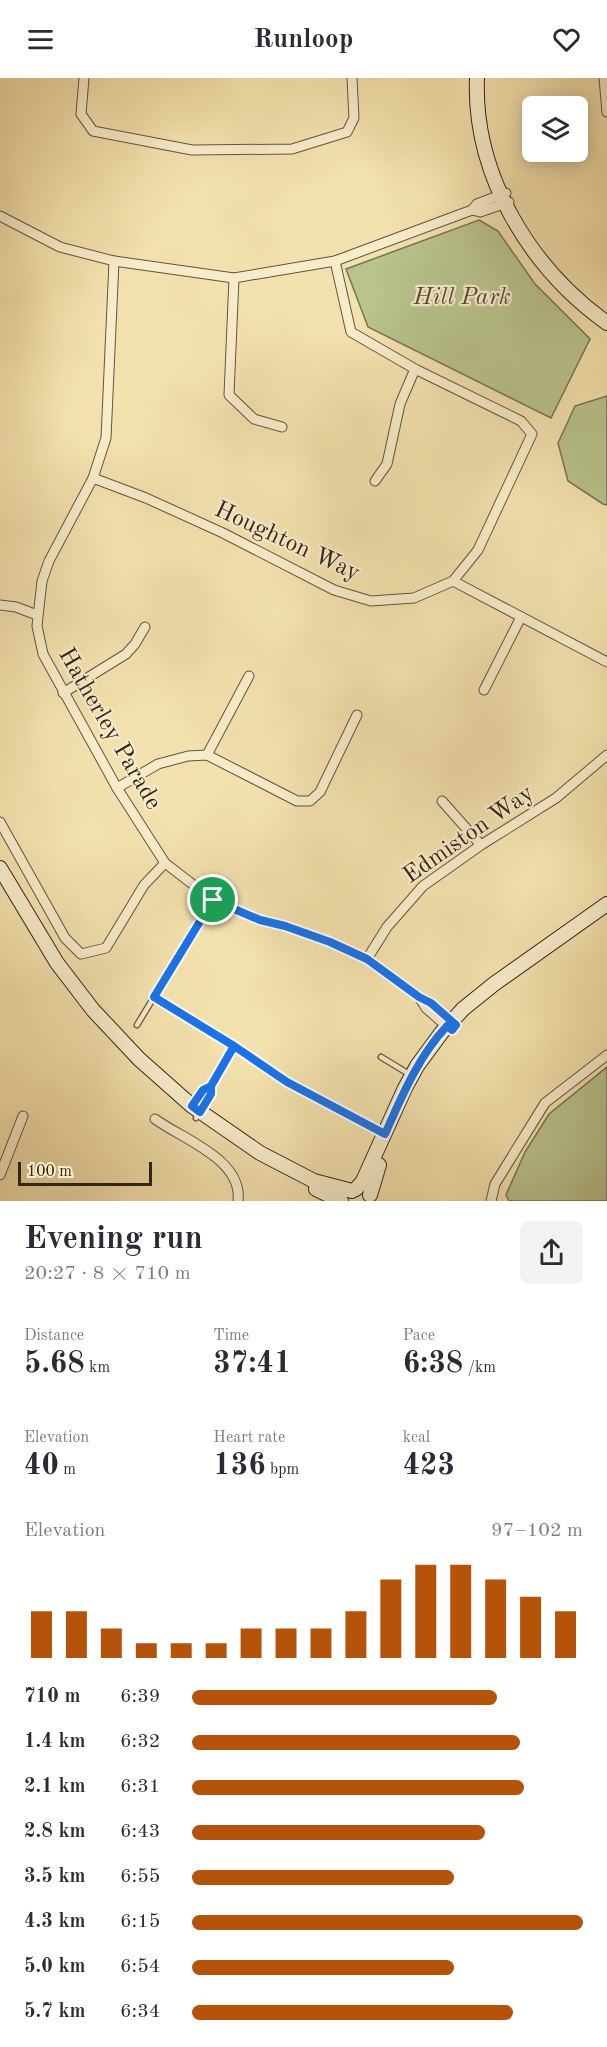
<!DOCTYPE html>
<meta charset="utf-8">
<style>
body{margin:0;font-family:"Old Standard TT",serif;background:#f2f2f3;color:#2b2b33;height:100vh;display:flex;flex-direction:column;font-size:22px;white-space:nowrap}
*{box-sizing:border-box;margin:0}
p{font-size:20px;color:#7c7c81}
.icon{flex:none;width:33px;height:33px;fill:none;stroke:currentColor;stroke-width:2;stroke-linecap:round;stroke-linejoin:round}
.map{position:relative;height:1123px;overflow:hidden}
.panel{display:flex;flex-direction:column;background:#fff;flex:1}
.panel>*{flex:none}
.fabs{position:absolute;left:522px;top:18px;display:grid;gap:12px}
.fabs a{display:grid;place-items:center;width:66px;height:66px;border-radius:9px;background:#fff;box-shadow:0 3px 15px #0003;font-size:30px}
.scale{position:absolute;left:18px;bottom:15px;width:134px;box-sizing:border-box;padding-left:6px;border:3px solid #32251a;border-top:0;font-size:16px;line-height:21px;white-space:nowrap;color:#32251a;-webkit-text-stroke:4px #f7ecca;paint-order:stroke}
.pin{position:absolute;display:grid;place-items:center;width:51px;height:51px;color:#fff;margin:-26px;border:3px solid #fff;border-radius:50%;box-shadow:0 2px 6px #0007}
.round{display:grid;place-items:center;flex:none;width:63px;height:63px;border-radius:9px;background:#f2f2f3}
.overview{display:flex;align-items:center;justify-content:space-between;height:102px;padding:0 24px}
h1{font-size:33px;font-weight:600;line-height:45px}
.metrics{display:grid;grid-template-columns:repeat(3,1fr);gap:9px;height:102px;padding:6px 24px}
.metrics div{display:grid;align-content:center}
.metrics b{font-size:30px;font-weight:600}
.metrics small{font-size:16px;font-weight:400}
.metrics p{font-size:16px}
.chart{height:168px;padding:12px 24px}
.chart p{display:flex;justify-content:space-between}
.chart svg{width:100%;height:108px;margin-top:6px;stroke:#b45309;stroke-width:6}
ul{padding:0 24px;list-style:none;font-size:20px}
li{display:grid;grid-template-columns:96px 72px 1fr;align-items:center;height:45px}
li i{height:15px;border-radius:8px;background:#b45309}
header{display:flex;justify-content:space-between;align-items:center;height:78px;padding:0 24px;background:#fff;font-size:27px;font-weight:600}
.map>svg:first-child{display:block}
</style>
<header><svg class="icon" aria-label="menu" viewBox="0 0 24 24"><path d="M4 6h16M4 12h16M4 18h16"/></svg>Runloop<svg class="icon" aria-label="heart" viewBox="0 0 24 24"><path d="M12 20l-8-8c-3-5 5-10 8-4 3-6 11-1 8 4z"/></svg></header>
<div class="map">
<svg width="607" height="1123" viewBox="0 0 607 1123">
<rect width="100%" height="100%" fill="#f3e1ad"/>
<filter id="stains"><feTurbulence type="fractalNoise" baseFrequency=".00333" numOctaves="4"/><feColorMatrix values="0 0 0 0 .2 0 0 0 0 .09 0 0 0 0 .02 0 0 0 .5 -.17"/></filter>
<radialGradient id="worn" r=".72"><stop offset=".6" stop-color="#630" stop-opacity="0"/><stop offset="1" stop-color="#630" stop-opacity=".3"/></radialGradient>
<g fill="#b8c38d" stroke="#757454" stroke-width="1.5">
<path d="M479 142 498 153 535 206 590 261 551 340 368 249 346 191Z"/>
<path d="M607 318V427L603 426 568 403 558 365 575 328Z"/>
<path d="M607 989V1123H509L506 1117 525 1074 549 1036Z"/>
</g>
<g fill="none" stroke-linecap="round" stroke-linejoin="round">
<g stroke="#62543f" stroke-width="7">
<g id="lane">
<path d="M154 919 287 1004 384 1055"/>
<path d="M137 947 213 822"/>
<path d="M381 979 409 996"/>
<path d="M193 1027 203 1012 211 1008"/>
<path d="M196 1040 211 1016V1008L234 968"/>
</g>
</g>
<g stroke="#62543f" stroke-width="11">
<g id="street">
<path d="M84 0 81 36 93 53 192 72 292 71 347 54 354 40 352 0"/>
<path d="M604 0 607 34"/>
<path d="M472 132 480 134 509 124"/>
<path d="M0 138 60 169 114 183 234 200 335 183 472 132 477 126 506 115"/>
<path d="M114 183 106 360 93 400 49 483 42 503 37 548 43 576 117 710 165 785 213 822 260 842 285 848 330 864 367 881 419 919 431 925 456 947"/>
<path d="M234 200 229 317 254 341 282 349"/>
<path d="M93 400 146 420 223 455 334 512 371 523 414 520 453 503 478 472 532 356 521 343 415 291 351 254 335 183"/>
<path d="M375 403 387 386 400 326 415 291"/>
<path d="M453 503 607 584"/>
<path d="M0 527 16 529 37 537"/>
<path d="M484 612 521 539"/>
<path d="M63 615 126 576 135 566 145 549"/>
<path d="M207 677 249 598"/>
<path d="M117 710 158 686 188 678 207 677 297 723H310L320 714 357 637"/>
<path d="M442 723 481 767"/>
<path d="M0 744 65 860 81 876 106 870 144 807 165 785"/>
<path d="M367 881 387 849 423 808 481 767 556 720 607 677"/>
<path d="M419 919 426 930 451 952"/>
<path d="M155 1041C182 1061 243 1081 238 1123"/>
<path d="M0 1097 23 1038"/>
<path d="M491 1123 495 1106 545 1025 607 977"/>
</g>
</g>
<g stroke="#32251a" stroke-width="16">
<g id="secondary">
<path d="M477 0C473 97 530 190 607 245"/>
<path d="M0 790 57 885 93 932 139 981 192 1028 260 1075 314 1103 352 1113"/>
<path d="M316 1111 341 1123"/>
<path d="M356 1111 363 1103 405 1010 417 988 442 954 463 931 494 906 607 826"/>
<path d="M370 1117 379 1087"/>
</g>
</g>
<use href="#lane" stroke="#f7ecca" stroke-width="4.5"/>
<use href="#street" stroke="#f7ecca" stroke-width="9"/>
<use href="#secondary" stroke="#f7ecca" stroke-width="14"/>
</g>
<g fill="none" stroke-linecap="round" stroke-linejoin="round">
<g stroke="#fff" stroke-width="12">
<path id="route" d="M213 822 154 919 234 968 211 1008 203 1012 192 1028 200 1034 211 1016V1008L234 968 287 1004 385 1056C402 1018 418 979 447 948L452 952 456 947 431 925 419 919 367 881 330 864 285 848 260 842 213 822"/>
</g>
<use href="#route" stroke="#1a73e8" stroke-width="8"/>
</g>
<g text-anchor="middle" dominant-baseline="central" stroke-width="4.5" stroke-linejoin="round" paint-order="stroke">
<g font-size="24" font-style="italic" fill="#544c37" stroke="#f7ecca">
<text x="462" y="220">Hill Park</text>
</g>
<g font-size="24" fill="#32251a" stroke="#f7ecca">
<text transform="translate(287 464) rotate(25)">Houghton Way</text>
<text transform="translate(109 651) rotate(60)">Hatherley Parade</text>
<text transform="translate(469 757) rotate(-35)">Edmiston Way</text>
</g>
</g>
<rect width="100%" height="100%" filter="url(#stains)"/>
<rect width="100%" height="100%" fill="url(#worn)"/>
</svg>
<div class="fabs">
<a><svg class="icon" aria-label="layers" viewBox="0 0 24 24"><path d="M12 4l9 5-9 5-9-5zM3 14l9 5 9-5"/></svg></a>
</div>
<div class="scale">100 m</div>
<div class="pin" style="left:213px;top:822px;background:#1e9e55"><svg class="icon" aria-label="arrive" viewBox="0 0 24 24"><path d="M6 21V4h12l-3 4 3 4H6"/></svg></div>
</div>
<section class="panel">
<div class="overview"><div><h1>Evening run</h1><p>20:27 · 8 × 710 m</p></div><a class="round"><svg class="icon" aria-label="share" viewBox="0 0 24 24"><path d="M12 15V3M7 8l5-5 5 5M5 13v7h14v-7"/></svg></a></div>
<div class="metrics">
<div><p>Distance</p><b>5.68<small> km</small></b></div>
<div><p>Time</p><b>37:41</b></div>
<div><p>Pace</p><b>6:38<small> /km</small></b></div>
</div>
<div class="metrics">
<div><p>Elevation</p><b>40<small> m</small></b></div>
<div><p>Heart rate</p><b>136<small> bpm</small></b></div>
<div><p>kcal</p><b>423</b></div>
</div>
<div class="chart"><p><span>Elevation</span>97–102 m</p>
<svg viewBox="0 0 160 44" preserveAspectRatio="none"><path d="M5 44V25M15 44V25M25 44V32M35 44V38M45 44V38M55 44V38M65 44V32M75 44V32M85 44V32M95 44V25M105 44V12M115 44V6M125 44V6M135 44V12M145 44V19M155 44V25"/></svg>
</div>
<ul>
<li><b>710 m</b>6:39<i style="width:78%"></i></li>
<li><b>1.4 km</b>6:32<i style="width:84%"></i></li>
<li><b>2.1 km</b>6:31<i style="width:85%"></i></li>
<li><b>2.8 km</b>6:43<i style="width:75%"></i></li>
<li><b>3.5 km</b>6:55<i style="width:67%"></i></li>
<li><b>4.3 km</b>6:15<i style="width:100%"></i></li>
<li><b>5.0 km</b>6:54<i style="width:67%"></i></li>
<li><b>5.7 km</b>6:34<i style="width:82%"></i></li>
</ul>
</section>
